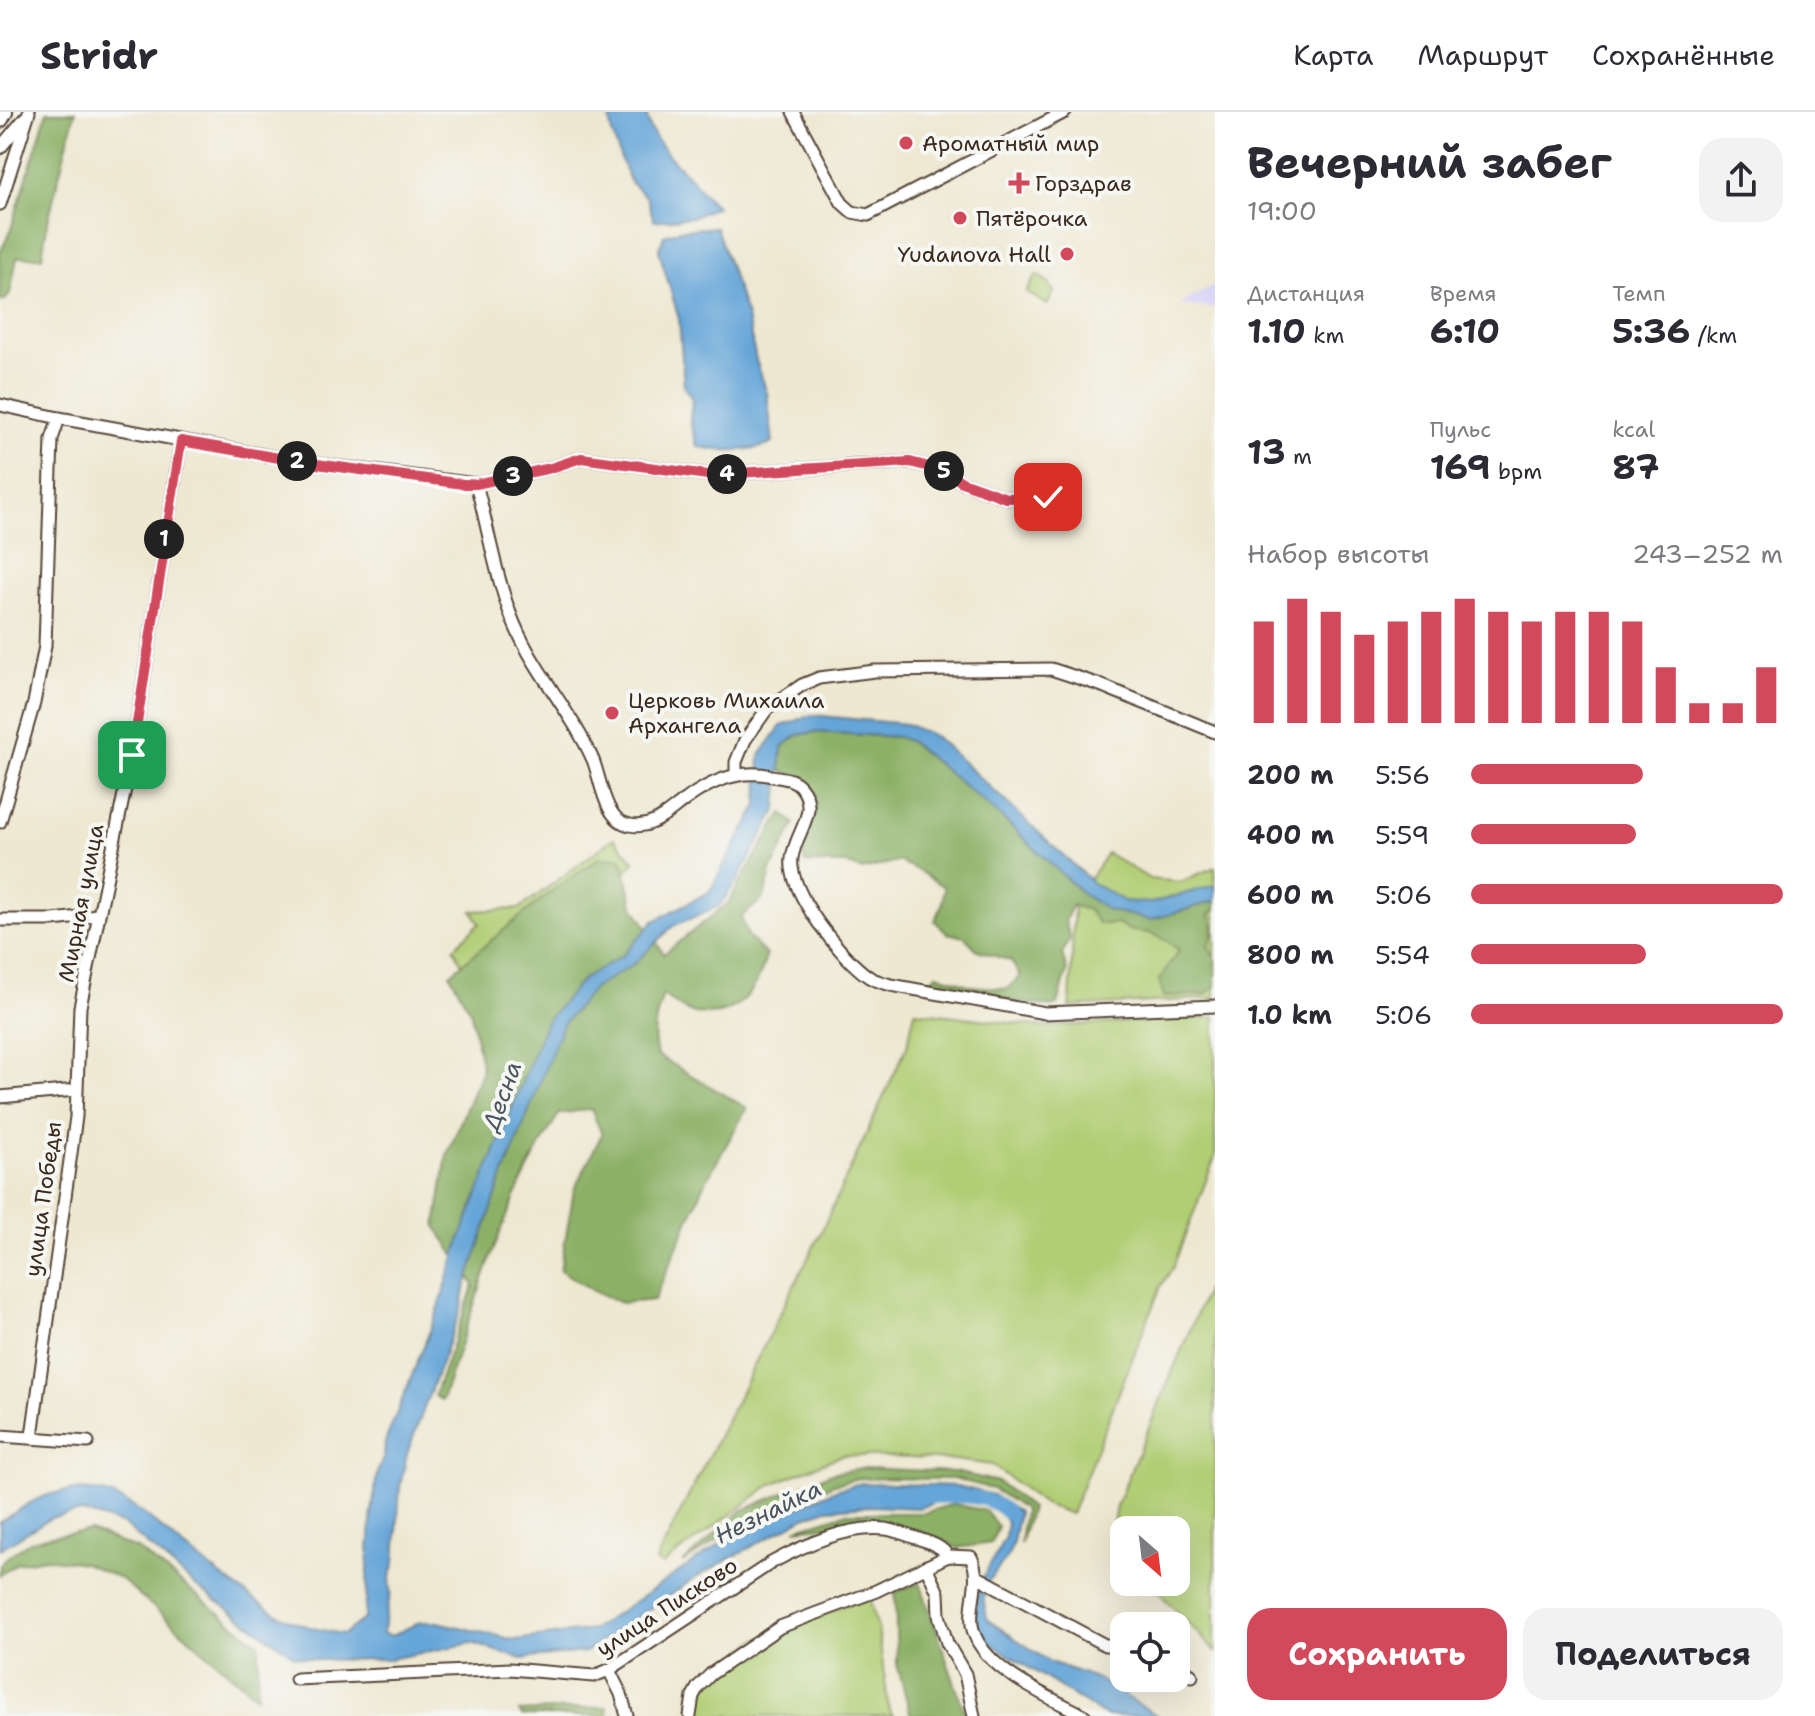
<!DOCTYPE html>
<html lang="ru">
<meta charset="utf-8">
<style>
body{margin:0;font-family:"Shantell Sans",sans-serif;background:#f2f2f3;color:#2b2b33;height:100vh;display:flex;flex-direction:column;font-size:30px;white-space:nowrap}
*{box-sizing:border-box;margin:0}
p{font-size:26px;color:#7c7c81}
.icon{flex:none;width:44px;height:44px;fill:none;stroke:currentColor;stroke-width:2;stroke-linecap:round;stroke-linejoin:round}
.map{position:relative;flex:1;overflow:hidden}
.side{display:flex;flex-direction:column;background:#fff;width:600px}
.side>*{flex:none}
.needle{width:52px;rotate:152deg}
.fabs{position:absolute;left:1110px;top:1404px;display:grid;gap:16px}
.fabs a{display:grid;place-items:center;width:80px;height:80px;border-radius:16px;background:#fff;box-shadow:0 8px 32px #0002;font-size:40px}
.pin{position:absolute;display:grid;place-items:center;width:68px;height:68px;color:#fff;margin:-34px;border-radius:16px;box-shadow:0 4px 12px #0006}
.km{position:absolute;width:40px;height:40px;margin:-20px;border-radius:50%;background:#222;color:#fff;font-size:22px;line-height:40px;text-align:center}
.round{display:grid;place-items:center;flex:none;width:84px;height:84px;border-radius:24px;background:#f2f2f3}
.headline{display:flex;align-items:center;justify-content:space-between;height:136px;padding:0 32px}
h1{font-size:44px;font-weight:700;line-height:60px}
.figures{display:grid;grid-template-columns:repeat(3,1fr);gap:12px;height:136px;padding:8px 32px}
.figures div{display:grid;align-content:center}
.figures b{font-size:34px;font-weight:700}
.figures small{font-size:22px;font-weight:400}
.figures p{font-size:22px}
.chart{height:224px;padding:16px 32px}
.chart p{display:flex;justify-content:space-between}
.chart svg{width:100%;height:144px;margin-top:8px;stroke:#d1495b;stroke-width:6}
.action{display:flex;gap:16px;margin-top:auto;padding:16px 32px}
.action a{flex:1;height:92px;border-radius:24px;background:#d1495b;color:#fff;font-size:32px;font-weight:700;line-height:92px;text-align:center}
.action a+a{background:#f2f2f3;color:#2b2b33}
ul{padding:0 32px;list-style:none;font-size:26px}
li{display:grid;grid-template-columns:128px 96px 1fr;align-items:center;height:60px}
li i{height:20px;border-radius:10px;background:#d1495b}
header{display:flex;align-items:center;gap:48px;box-sizing:border-box;height:112px;padding:0 40px;background:#fff;border-bottom:2px solid #e1e1e2}
header strong{font-size:38px}
nav{display:flex;gap:44px;margin-inline-start:auto;font-size:28px}
main{display:flex;flex:1;min-height:0}
.map>svg:first-child{display:block}
</style>
<header>
<strong>Stridr</strong>
<nav><a>Карта</a><a>Маршрут</a><a>Сохранённые</a></nav>
</header>
<main>
<div class="map">
<svg width="1215" height="1604" viewBox="0 0 1215 1604">
<rect width="100%" height="100%" fill="#f6f6f2"/>
<filter id="ink" filterUnits="userSpaceOnUse"><feTurbulence type="fractalNoise" baseFrequency=".0125" numOctaves="2"/><feDisplacementMap in="SourceGraphic" scale="16" xChannelSelector="R" yChannelSelector="G"/><feConvolveMatrix kernelMatrix="1 2 1 2 8 2 1 2 1" color-interpolation-filters="sRGB"/></filter>
<filter id="wash" filterUnits="userSpaceOnUse"><feTurbulence type="fractalNoise" baseFrequency=".006" numOctaves="4" result="noise"/><feDisplacementMap in="SourceGraphic" scale="32" xChannelSelector="R" yChannelSelector="G"/><feGaussianBlur stdDeviation="1.8" result="paint"/><feColorMatrix in="noise" values="0 0 0 0 0 0 0 0 0 0 0 0 0 0 0 0 0 1.4 0 .05"/><feComposite in="paint" operator="in"/></filter>
<g filter="url(#wash)">
<rect width="100%" height="100%" fill="#eee8d1"/>
<path fill="#d9d6f7" d="M1215 173V196L1179 193 1197 182Z"/>
<g fill="#b1ce75" stroke="#767c4a" stroke-width="2">
<path d="M1037 163 1049 171 1054 180 1047 193 1026 180Z"/>
<path d="M614 726 634 749 500 931 454 836 480 811 472 799 519 797Z"/>
<path d="M1107 741 1150 767 1180 770 1215 755V886L1070 895 1074 790Z"/>
<path d="M915 899 1044 915 1215 905V1045L1173 1155 1161 1174 1071 1402 1044 1392 992 1353 955 1348 842 1343 772 1372 662 1453 656 1449 822 1118 907 934Z"/>
<path d="M1215 1166V1539L1149 1470H1176V1418H1124V1444L1110 1430 1116 1394 1207 1177Z"/>
<path d="M869 1484 878 1517 889 1598 893 1604H693L699 1578 754 1529Z"/>
</g>
<g fill="#8cb166" stroke="#646e42" stroke-width="2">
<path d="M47 0H75L47 113 42 145H17L10 182 5 188 0 189V140L9 123Z"/>
<path d="M815 620 899 625 911 630 996 700 1083 782 1150 808 1215 789V799L1209 802C1215 816 1215 821 1208 834L1215 847V874L1206 882 1164 885 1159 868 1179 838 1166 828 1150 821 1132 819 1116 812H1099L1088 798 1072 793 1065 809 1070 826 1062 842 1067 859 1058 893 1051 895 924 874 937 862 971 874 1007 877 1020 864 1011 849 977 838 965 825 947 821 935 809 942 792 944 775 914 756 898 749 862 758 846 752 805 751 801 733 816 700 815 683 806 668 780 658 782 635 798 623Z"/>
<path d="M782 701 795 712 772 756 764 786 741 805 748 824 766 843C758 882 733 910 690 900 681 898 671 888 663 883 656 904 651 921 657 943L747 996 706 1069 654 1188 621 1191 594 1179 560 1158 574 1078 602 1022 591 997 559 1002C504 1089 475 1191 442 1288L434 1284 474 1173 436 1114 447 1043 482 958 471 901 450 862 549 781 599 746H622L633 793 664 842 728 791Z"/>
<path d="M862 1356 955 1360 998 1370 1031 1396 1020 1432 1024 1397 993 1377 957 1367 859 1366 834 1372 737 1415 683 1451 742 1398 832 1361Z"/>
<path d="M953 1392 986 1399 998 1415 991 1431 957 1436C908 1406 849 1411 795 1417L847 1401H924Z"/>
<path d="M90 1419 139 1438 259 1532 257 1585 121 1467 84 1451 45 1446 17 1451 0 1463V1452C30 1422 50 1424 90 1419Z"/>
<path d="M920 1471 966 1604H911L897 1552 895 1480Z"/>
<path d="M607 1595 608 1604H522L519 1600Z"/>
</g>
<g fill="#65a5d8" stroke="#50687b" stroke-width="2">
<path d="M609 0H646C650 30 677 51 696 72 703 81 708 88 717 95L692 105 654 109 647 86 631 71 624 56 611 18Z"/>
<path d="M716 115 747 205 756 248 767 281 773 331C755 340 716 340 697 334L690 309 692 287 684 274 679 207 659 139 664 123 680 118Z"/>
<path d="M812 603 906 612 936 625 1093 771 1124 789 1151 791 1215 773V789L1150 808 1108 798 1083 782 996 700 911 630 899 625 815 620 798 623 782 635 777 697 737 769 719 794 673 814 634 852 593 877 563 912 499 1075 466 1173 462 1194 407 1342 400 1374 395 1451 390 1465 391 1480 382 1522 391 1524 420 1510H438L515 1528 592 1518 737 1421 838 1377 862 1371 958 1374 993 1383 1018 1400C1016 1412 1015 1428 1010 1439 993 1472 975 1465 988 1508L1050 1550 1096 1566 1158 1604H1106L980 1525 975 1504 978 1475 1005 1425 1007 1411 999 1394 972 1383 952 1384 919 1396 870 1394 827 1397 805 1405 697 1465 585 1540 522 1547 472 1531 390 1547 321 1548 295 1544 197 1475 124 1413 82 1400 51 1406 0 1437V1410C15 1401 32 1387 48 1383 114 1364 143 1403 189 1439 216 1460 245 1483 274 1500 297 1513 318 1518 344 1522L365 1506 371 1408 377 1361 384 1344 385 1330 437 1201 462 1122 546 910 582 868 623 843 654 809 709 780 758 693 760 643 781 614Z"/>
</g>
<g fill="none" stroke-linecap="round" stroke-linejoin="round">
<path stroke="#65a5d8" stroke-width="14" d="M932 1385C958 1384 986 1381 1007 1400"/>
</g>
</g>
<g filter="url(#ink)">
<g fill="none" stroke-linecap="round" stroke-linejoin="round">
<g stroke="#564639" stroke-width="15">
<g id="minor">
<path d="M793 0 842 91 852 100 868 103 1065 0"/>
<path d="M0 36 25 6"/>
<path d="M0 92 29 0"/>
<path d="M0 293 59 306 302 350 476 372C488 414 494 459 510 501 529 554 570 596 593 648 601 667 604 709 630 713 654 718 670 698 688 686 713 668 742 657 772 664 782 666 793 666 800 674 821 698 795 721 792 746 787 779 842 847 869 865 875 869 884 871 891 873L1045 901 1215 894"/>
<path d="M476 372 551 356 581 346 708 363 910 350 945 359 962 370 1006 386 1048 385 1051 392"/>
<path d="M736 662V650L745 628 767 597 802 573 819 566 875 559 1051 557 1100 573 1215 620"/>
<path d="M0 710 34 591 45 534 52 327 59 306"/>
<path d="M0 808H53L97 803"/>
<path d="M0 985 76 978"/>
<path d="M0 1324 88 1330"/>
<path d="M32 1324 76 1005 80 895 132 643 181 329"/>
<path d="M926 1454 938 1481 939 1503 947 1531 965 1562 974 1604"/>
<path d="M976 1464 1105 1533H1115L1124 1539"/>
<path d="M1176 1548 1192 1564"/>
<path d="M609 1558 621 1582 627 1604"/>
<path d="M296 1567 510 1557 594 1564 609 1558 771 1451C802 1434 848 1413 885 1417 895 1418 906 1423 916 1426 928 1430 941 1433 948 1444"/>
<path d="M690 1604 693 1584 698 1575 711 1562 780 1515 876 1479 948 1444 971 1445C982 1467 969 1490 972 1513 978 1556 1050 1585 1085 1604"/>
</g>
</g>
<g stroke="#564639" stroke-width="20">
<path id="highway" d="M0 7 4 0"/>
</g>
<use href="#minor" stroke="#fff" stroke-width="11"/>
<use href="#highway" stroke="#fff" stroke-width="16"/>
</g>
</g>
<g fill="none" stroke-linecap="round" stroke-linejoin="round" filter="url(#ink)">
<g stroke="#fff" stroke-width="16">
<path id="route" d="M132 643 181 329 302 350 463 372H476L551 356 581 346 708 363 910 350 945 359 962 370 1006 386 1048 385"/>
</g>
<use href="#route" stroke="#d1495b" stroke-width="10"/>
</g>
<g fill="#d1495b" stroke="#f6f6f2" stroke-width="3">
<circle cx="906" cy="31" r="8"/>
<path d="M1015 59h8v8h8v8h-8v8h-8v-8h-8v-8h8z"/>
<circle cx="960" cy="106" r="8"/>
<circle cx="1067" cy="142" r="8"/>
<circle cx="612" cy="601" r="8"/>
</g>
<g text-anchor="middle" dominant-baseline="central" stroke-width="8" stroke-linejoin="round" paint-order="stroke">
<g font-size="22" fill="#3b2a1e" stroke="#f6f6f2" text-anchor="start">
<text x="922" y="31">Ароматный мир</text>
<text x="1035" y="71">Горздрав</text>
<text x="976" y="106">Пятёрочка</text>
<text x="1051" y="142" text-anchor="end">Yudanova Hall</text>
<text x="628" y="588">Церковь Михаила<tspan x="628" dy="25">Архангела</tspan></text>
</g>
<g font-size="22" fill="#3b2a1e" stroke="#f6f6f2">
<text transform="translate(81 791) rotate(-79)">Мирная улица</text>
<text transform="translate(43 1087) rotate(-82)">улица Победы</text>
<text transform="translate(667 1495) rotate(-33)">улица Писково</text>
</g>
<g font-size="24" font-style="italic" fill="#4a555f" stroke="#f6f6f2">
<text transform="translate(502 984) rotate(-70)">Десна</text>
<text transform="translate(768 1400) rotate(-26)">Незнайка</text>
</g>
</g>
</svg>
<div class="fabs">
<a><svg class="needle" viewBox="-14 -14 28 28"><path d="M0-13l5 13h-10z" fill="#e53935"/><path d="M0 13l5-13h-10z" fill="#7c7c81"/></svg></a>
<a><svg class="icon" aria-label="locate" viewBox="0 0 24 24"><circle cx="12" cy="12" r="6"/><path d="M12 2v4M12 18v4M2 12h4M18 12h4"/></svg></a>
</div>
<div class="pin" style="left:132px;top:643px;background:#1e9e55"><svg class="icon" aria-label="arrive" viewBox="0 0 24 24"><path d="M6 21V4h12l-3 4 3 4H6"/></svg></div>
<div class="pin" style="left:1048px;top:385px;background:#d93025"><svg class="icon" aria-label="check" viewBox="0 0 24 24"><path d="M5 12l5 5 9-10"/></svg></div>
<b class="km" style="left:164px;top:427px">1</b>
<b class="km" style="left:297px;top:349px">2</b>
<b class="km" style="left:513px;top:364px">3</b>
<b class="km" style="left:727px;top:362px">4</b>
<b class="km" style="left:944px;top:359px">5</b>
</div>
<section class="side">
<div class="headline"><div><h1>Вечерний забег</h1><p>19:00</p></div><a class="round"><svg class="icon" aria-label="share" viewBox="0 0 24 24"><path d="M12 15V3M7 8l5-5 5 5M5 13v7h14v-7"/></svg></a></div>
<div class="figures">
<div><p>Дистанция</p><b>1.10<small> km</small></b></div>
<div><p>Время</p><b>6:10</b></div>
<div><p>Темп</p><b>5:36<small> /km</small></b></div>
</div>
<div class="figures">
<div><b>13<small> m</small></b></div>
<div><p>Пульс</p><b>169<small> bpm</small></b></div>
<div><p>kcal</p><b>87</b></div>
</div>
<div class="chart"><p><span>Набор высоты</span>243–252 m</p>
<svg viewBox="0 0 160 44" preserveAspectRatio="none"><path d="M5 44V13M15 44V6M25 44V10M35 44V17M45 44V13M55 44V10M65 44V6M75 44V10M85 44V13M95 44V10M105 44V10M115 44V13M125 44V27M135 44V38M145 44V38M155 44V27"/></svg>
</div>
<ul>
<li><b>200 m</b>5:56<i style="width:55%"></i></li>
<li><b>400 m</b>5:59<i style="width:53%"></i></li>
<li><b>600 m</b>5:06<i style="width:100%"></i></li>
<li><b>800 m</b>5:54<i style="width:56%"></i></li>
<li><b>1.0 km</b>5:06<i style="width:100%"></i></li>
</ul>
<div class="action"><a>Сохранить</a><a>Поделиться</a></div>
</section>
</main>
